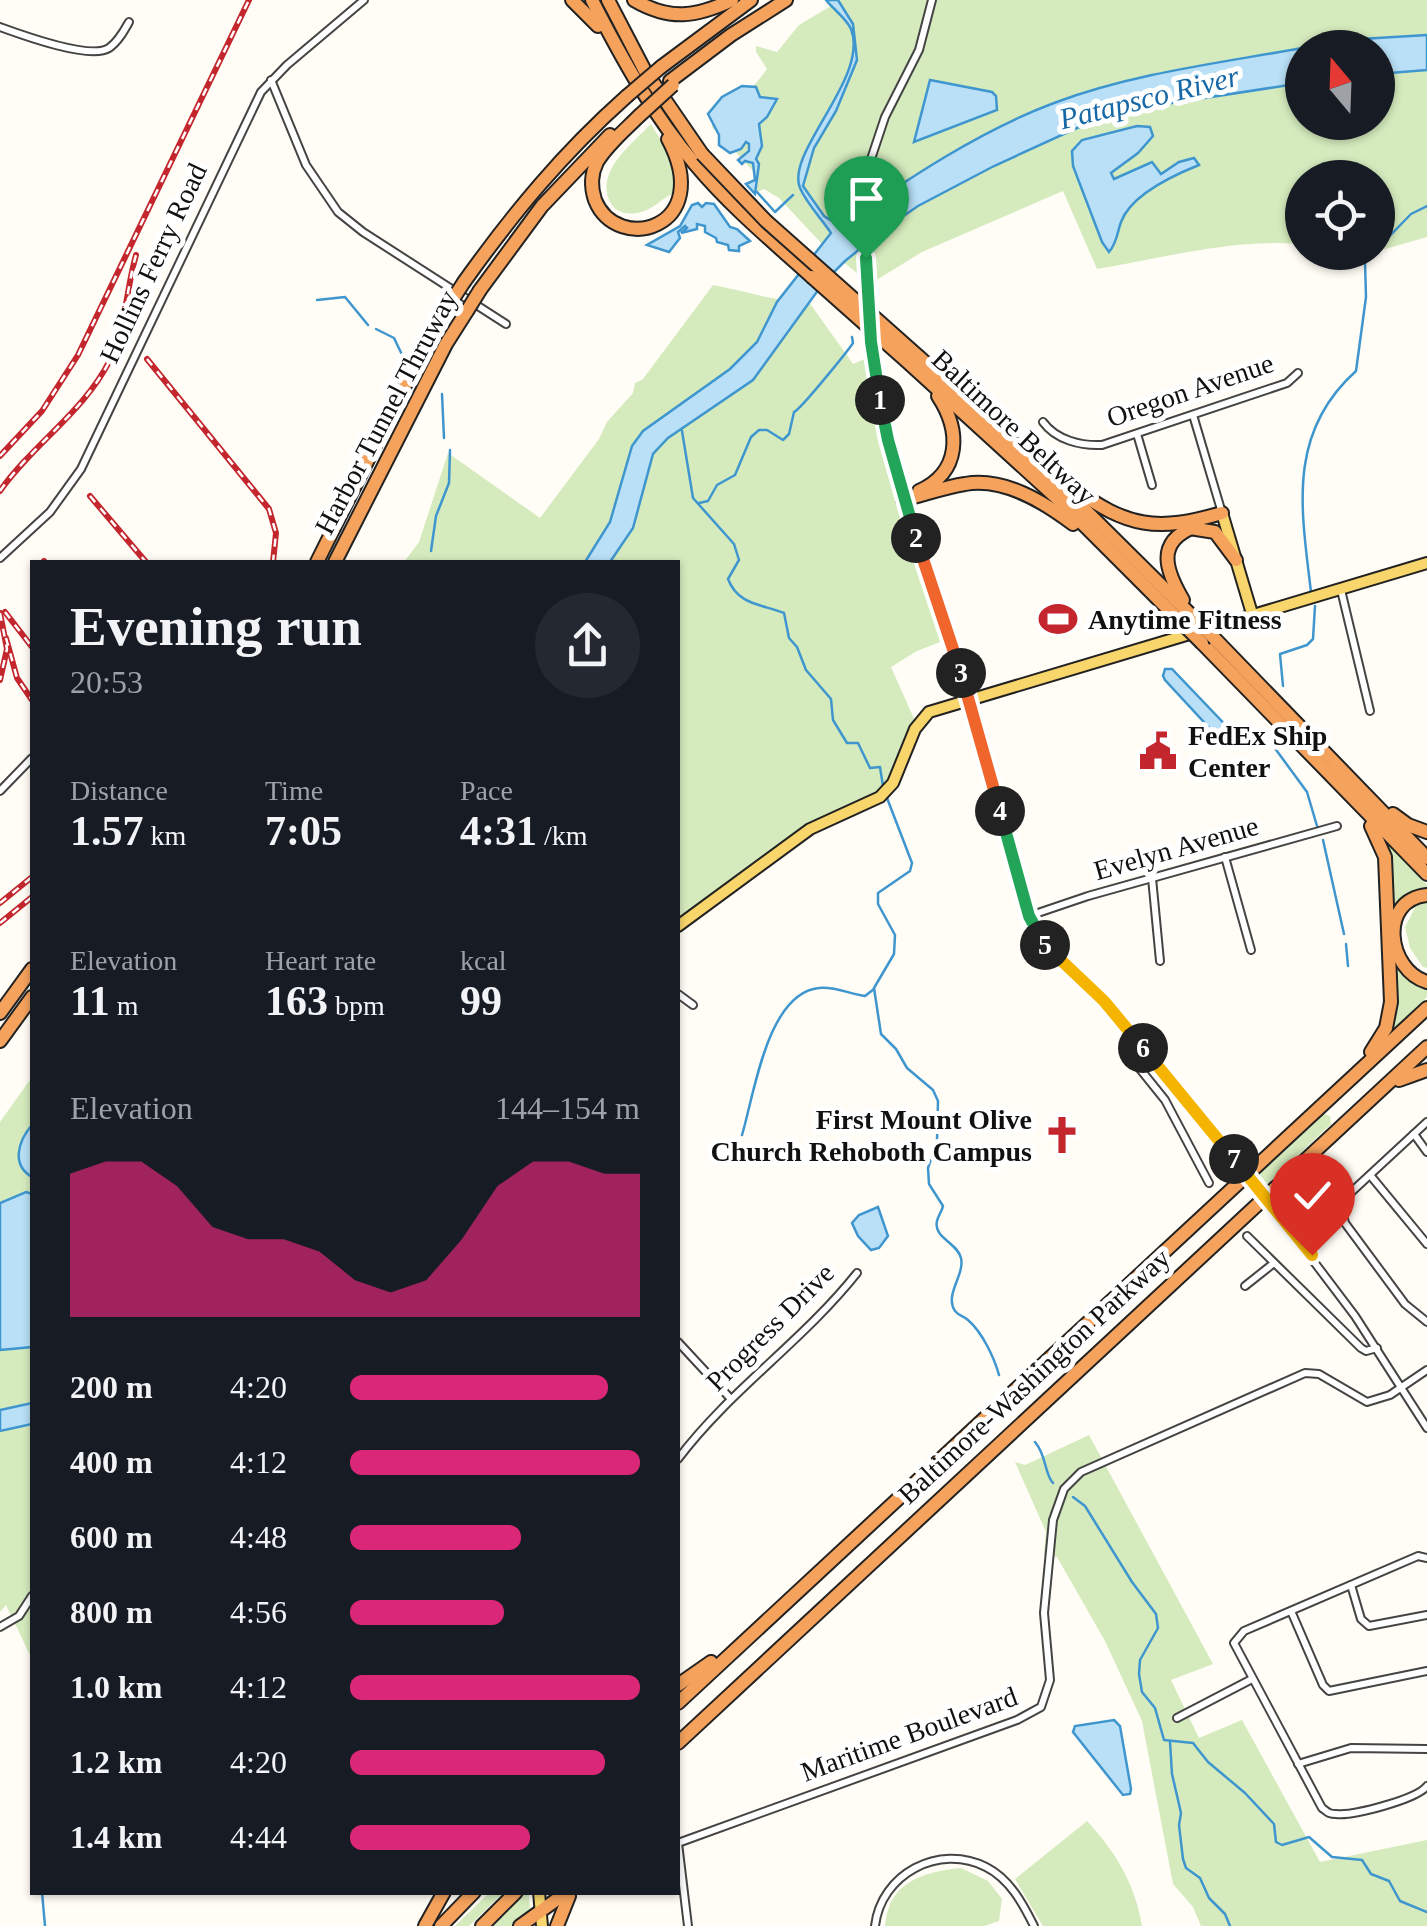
<!DOCTYPE html>
<meta charset="utf-8">
<style>
body{margin:0;font-family:"Times New Roman",serif;background:#242831;color:#f1f3f6;height:100vh;display:flex;flex-direction:column;font-size:38px;white-space:nowrap}
*{box-sizing:border-box;margin:0}
p{font-size:32px;color:#9ea1a6}
.icon{flex:none;width:55px;height:55px;fill:none;stroke:currentColor;stroke-width:2;stroke-linecap:round;stroke-linejoin:round}
.map{position:relative;flex:1;overflow:hidden}
.drawer{position:absolute;left:30px;top:560px;width:650px;height:1335px;display:flex;flex-direction:column;background:#171b24;border-radius:0px;box-shadow:0 2px 8px #0004}
.drawer>*{flex:none}
.needle{width:65px;rotate:341deg}
.tools{position:absolute;left:1285px;top:30px;display:grid;gap:20px}
.tools a{display:grid;place-items:center;width:110px;height:110px;border-radius:50%;background:#171b24;box-shadow:0 2px 8px #0004;font-size:50px}
.pin{position:absolute;display:grid;place-items:center;width:85px;height:85px;color:#fff;margin:-102px -42px;border-radius:50% 50% 50% 0;rotate:-45deg;box-shadow:0 0 10px #0007}
.pin .icon{rotate:45deg}
.km{position:absolute;width:50px;height:50px;margin:-25px;border-radius:50%;background:#222;color:#fff;font-size:28px;line-height:50px;text-align:center}
.round{display:grid;place-items:center;flex:none;width:105px;height:105px;border-radius:52px;background:#242831}
.summary{display:flex;align-items:center;justify-content:space-between;height:170px;padding:0 40px}
h1{font-size:55px;font-weight:800;line-height:75px}
.stats{display:grid;grid-template-columns:repeat(3,1fr);gap:15px;height:170px;padding:10px 40px}
.stats div{display:grid;align-content:center}
.stats b{font-size:42px;font-weight:800}
.stats small{font-size:28px;font-weight:400}
.stats p{font-size:28px}
.chart{height:280px;padding:20px 40px}
.chart p{display:flex;justify-content:space-between}
.chart svg{width:100%;height:180px;margin-top:10px;fill:#db2777;opacity:.7}
ul{padding:0 40px;list-style:none;font-size:32px}
li{display:grid;grid-template-columns:160px 120px 1fr;align-items:center;height:75px}
li i{height:25px;border-radius:12px;background:#db2777}
.map>svg:first-child{display:block}
</style>
<div class="map">
<svg width="1427" height="1926" viewBox="0 0 1427 1926">
<rect width="100%" height="100%" fill="#fffdf5"/>
<g fill="#d5ebbd" fill-rule="evenodd">
<path d="M841 0H1427V237L1378 251V178H1302V244C1234 238 1164 258 1097 269L1063 191 922 252 870 284 822 244 779 198 764 189 757 192 758 176 711 126 757 82 767 69 756 52V46L777 52 799 25ZM1302 48H1378V122H1302Z"/>
<path d="M651 124 671 157 678 191C663 196 655 210 637 213 627 215 615 212 610 202 595 171 632 144 651 124Z"/>
<path d="M713 285C746 291 775 302 809 302L853 364 869 357C884 455 912 546 945 640L917 651 891 667 915 721 885 788 864 802 807 826 678 922V562H404L419 542 448 453 540 518 599 439 607 422 633 393 635 383 643 379Z"/>
<path d="M1387 843 1427 885V891L1393 912Z"/>
<path d="M1427 900V968L1423 967 1410 948 1405 927 1418 902Z"/>
<path d="M1394 951 1427 985V997L1384 1039Z"/>
<path d="M32 1077V1659L6 1605 0 1612V1122Z"/>
<path d="M1322 1113 1330 1116 1331 1124 1263 1188 1254 1175Z"/>
<path d="M1089 1435 1213 1664 1171 1680 1199 1738 1242 1720 1320 1862 1427 1840V1926H1201L1193 1907 1173 1884 1142 1721 1105 1641 1057 1557 1044 1555 1046 1532 1015 1462 1025 1465Z"/>
<path d="M1087 1821C1115 1851 1135 1884 1142 1926H1043L1015 1879Z"/>
<path d="M961 1868 988 1881 1002 1899 999 1921 984 1926H885C888 1882 923 1872 961 1868Z"/>
<path d="M489 1893H503L469 1926H455Z"/>
<path d="M526 1893H529L530 1914 513 1926H492Z"/>
</g>
<g fill="#b9e0f7" stroke="#3f96cf" stroke-width="2.5">
<path d="M826 0H838L853 24 857 60 836 111 814 148 803 186 824 216 840 226C906 180 979 131 1054 103 1134 73 1220 63 1302 48V83L1146 107 1088 123 994 166 918 206 886 228 845 261 824 282 753 380 668 438 653 454 633 528 610 562H585L610 522 632 446 643 431 730 369 757 342 777 302 831 233C821 218 807 204 800 188 785 152 870 77 851 29 847 19 832 8 826 0Z"/>
<path d="M1427 35V70L1378 74V48L1305 47 1344 40Z"/>
<path d="M930 80 992 92 996 96 997 110 914 142Z"/>
<path d="M742 86 756 87 760 97 777 99 767 117 759 124 762 146 756 159 759 164 755 194 746 184 755 180 753 163 745 161 742 164 738 160 749 151V144L746 142 741 149 730 153 719 145V135L708 114 722 97Z"/>
<path d="M1137 126 1150 127 1153 136 1138 153 1111 173 1114 179 1152 162 1161 174 1179 162 1194 158 1199 165C1174 175 1131 195 1121 222 1117 233 1117 243 1109 252L1102 242 1073 166 1072 151 1082 140Z"/>
<path d="M698 203 702 207 706 203 714 204 730 227 737 229 750 241 739 246V251L729 250 728 245 717 242 716 238 705 232V226L697 224V229L681 233 687 228 685 226 678 232 680 238 669 252 647 245 680 226 692 205Z"/>
<path d="M1165 669H1172L1235 735 1238 740 1235 746 1228 748 1165 680 1163 676Z"/>
<path d="M32 1125V1177C11 1165 18 1141 32 1125Z"/>
<path d="M26 1192 32 1194V1347L0 1350V1203Z"/>
<path d="M878 1207 888 1236 879 1248 871 1250 858 1236 852 1223 859 1215Z"/>
<path d="M32 1403V1424L0 1431V1410Z"/>
<path d="M1114 1720 1120 1726 1131 1789 1130 1794 1123 1795 1073 1732 1075 1726Z"/>
</g>
<g fill="none" stroke-linecap="round" stroke-linejoin="round">
<g stroke="#3f96cf" stroke-width="2.5">
<path d="M757 192 775 212 793 195"/>
<path d="M1378 248 1411 214 1427 206"/>
<path d="M317 300 345 297 368 325"/>
<path d="M376 329 394 338 406 363"/>
<path d="M442 394 444 438"/>
<path d="M682 431 693 498 734 544 739 560 728 579C738 605 761 604 784 613L789 638 797 647 806 670 831 699 833 720 847 743H858L870 768 880 767 883 786"/>
<path d="M699 503 708 501 717 485 735 475 751 437 759 430H767L783 440 789 434 794 412C800 410 847 352 853 343L852 337"/>
<path d="M431 551 436 516 449 483 450 450"/>
<path d="M1311 592C1301 508 1287 433 1356 371L1366 297 1365 262 1373 252"/>
<path d="M1283 686 1280 654 1307 645 1313 639 1315 606"/>
<path d="M1272 737 1274 747 1307 792 1317 826"/>
<path d="M887 798 912 863 910 871 878 893V904L895 935 894 954 874 988 881 1034 896 1049 907 1068 933 1090 938 1101 937 1141 928 1168 929 1184 943 1206C942 1211 938 1216 937 1221 933 1238 957 1242 961 1258 965 1275 944 1295 955 1311 960 1317 963 1315 968 1320 982 1332 994 1357 999 1375"/>
<path d="M1323 840 1344 934"/>
<path d="M1346 944 1348 966"/>
<path d="M742 1135C754 1096 767 993 819 988 834 986 850 994 865 996L874 989"/>
<path d="M1035 1442C1047 1456 1044 1473 1053 1483"/>
<path d="M1073 1497 1085 1506 1132 1582 1156 1614 1158 1628 1140 1660 1139 1674 1142 1692 1155 1708 1164 1740 1193 1743 1208 1762 1245 1793 1274 1824 1276 1842 1282 1845 1309 1837 1332 1857 1362 1860 1371 1874 1389 1881 1400 1901 1427 1912"/>
<path d="M1170 1742 1172 1774 1181 1813 1179 1825 1183 1859 1186 1868 1200 1878 1209 1898 1225 1914 1230 1926"/>
<path d="M42 1892 45 1926"/>
</g>
<g stroke="#444" stroke-width="10">
<g id="minor">
<path d="M0 27C22 35 90 60 109 48 118 42 124 31 129 22"/>
<path d="M271 80 306 165 338 212 363 232 506 324"/>
<path d="M869 312 866 258 871 159 885 117 919 50 932 0"/>
<path d="M870 329 883 417 903 498"/>
<path d="M1193 415 1222 513"/>
<path d="M1043 422C1056 440 1081 446 1102 445L1287 383 1298 373"/>
<path d="M1137 434 1152 485"/>
<path d="M0 558 50 512 81 469 261 92 287 65 364 0"/>
<path d="M1341 590 1370 711"/>
<path d="M969 699 1029 916C1044 958 1082 976 1110 1008 1156 1059 1198 1115 1242 1169"/>
<path d="M0 791 32 758"/>
<path d="M1225 857 1251 950"/>
<path d="M1152 878 1160 961"/>
<path d="M1029 916 1088 896 1337 826"/>
<path d="M678 994 693 1005"/>
<path d="M1144 1050 1132 1059 1165 1100 1209 1183"/>
<path d="M1427 1122 1347 1196 1341 1207 1345 1223 1405 1304 1427 1322"/>
<path d="M1414 1134 1427 1152"/>
<path d="M1370 1175 1427 1244"/>
<path d="M1268 1201 1355 1316 1427 1428"/>
<path d="M1247 1236 1361 1348 1366 1351 1377 1348"/>
<path d="M1245 1286 1274 1263"/>
<path d="M678 1342 730 1398"/>
<path d="M678 1459C730 1390 803 1341 857 1273"/>
<path d="M1427 1558 1418 1556 1244 1631 1234 1643 1322 1808C1328 1812 1328 1814 1336 1814 1354 1816 1417 1799 1427 1786"/>
<path d="M1351 1585 1361 1619 1369 1626 1427 1615"/>
<path d="M1291 1611 1323 1685 1329 1691 1427 1671"/>
<path d="M0 1627 19 1616 32 1596"/>
<path d="M1177 1718 1252 1679"/>
<path d="M1298 1764 1351 1748 1427 1749"/>
<path d="M678 1843 1017 1720 1041 1707 1050 1680 1044 1613 1053 1520 1064 1489 1081 1472 1305 1373 1319 1374 1367 1402 1390 1395 1427 1370"/>
<path d="M678 1843 688 1926"/>
<path d="M875 1926C881 1874 939 1843 986 1867 1010 1879 1023 1904 1034 1926"/>
</g>
</g>
<g stroke="#222" stroke-width="14">
<g id="major">
<path d="M903 500 969 699"/>
<path d="M1222 513 1253 617"/>
<path d="M678 926 810 829 880 797 893 783 915 729 929 712 1427 563"/>
<path d="M539 1892 542 1926"/>
</g>
</g>
<g stroke="#222" stroke-width="16">
<g id="highway">
<path d="M572 0 598 26"/>
<path d="M592 0C621 57 653 115 695 164 730 206 772 241 812 277"/>
<path d="M608 0 645 71 702 154"/>
<path d="M634 0C670 21 696 17 732 0"/>
<path d="M661 67 751 0"/>
<path d="M670 81 731 35 786 0"/>
<path d="M639 116C625 130 607 145 597 162 591 174 591 188 595 200 617 255 716 229 668 139"/>
<path d="M464 282C514 212 563 153 627 96"/>
<path d="M480 290 542 206 610 135"/>
<path d="M919 357 1068 493 1195 619"/>
<path d="M911 365 1059 500 1182 623"/>
<path d="M1072 487C1128 528 1157 532 1222 513"/>
<path d="M919 491C961 472 961 431 938 396"/>
<path d="M903 500C924 495 944 487 965 484 1004 477 1044 502 1073 524"/>
<path d="M1190 528 1215 532 1236 560"/>
<path d="M317 562 429 337 451 302"/>
<path d="M335 562 446 344 467 311"/>
<path d="M1183 600C1166 571 1155 542 1194 527"/>
<path d="M1215 639 1427 858"/>
<path d="M1202 643 1427 874"/>
<path d="M1393 814 1408 825 1427 832"/>
<path d="M1427 895C1378 900 1387 970 1427 982"/>
<path d="M0 1013 32 969"/>
<path d="M0 1041 32 997"/>
<path d="M1371 1052 1386 1028 1391 1002 1385 857 1371 826"/>
<path d="M1399 1080 1427 1070"/>
<path d="M678 1685 711 1662"/>
<path d="M678 1703 1427 1008"/>
<path d="M678 1743 1427 1047"/>
<path d="M425 1926 444 1892"/>
<path d="M441 1926 474 1892"/>
<path d="M482 1926 516 1892"/>
<path d="M520 1926 567 1892"/>
<path d="M557 1926 569 1896"/>
</g>
</g>
<use href="#minor" stroke="#fff" stroke-width="6"/>
<use href="#major" stroke="#f9d66b" stroke-width="10"/>
<use href="#highway" stroke="#f5a25d" stroke-width="12"/>
<g stroke="#c4262e" stroke-width="6">
<g id="rail">
<path d="M147 359 269 509 276 533 273 562"/>
<path d="M0 456 42 411 78 355 249 0"/>
<path d="M0 491C33 444 84 412 110 360 126 327 126 290 136 255"/>
<path d="M90 496 146 562"/>
<path d="M44 561V562"/>
<path d="M5 612 32 647"/>
<path d="M0 613 7 649 0 680"/>
<path d="M6 638 17 678 32 700"/>
<path d="M0 903 32 877"/>
<path d="M0 923 32 897"/>
</g>
</g>
<use href="#rail" stroke="#fff" stroke-width="2.5" stroke-dasharray="8" stroke-linecap="butt"/>
<g stroke="#444" stroke-width="10" stroke-linecap="butt">
<g id="minor-bridge">
<path d="M1242 1169 1250 1179"/>
<path d="M1260 1191 1268 1201"/>
</g>
</g>
<g stroke="#222" stroke-width="16" stroke-linecap="butt">
<g id="highway-bridge">
<path d="M627 96 661 67"/>
<path d="M639 116 673 85"/>
<path d="M702 154 766 221 919 357"/>
<path d="M812 277 911 365"/>
<path d="M451 302 464 282"/>
<path d="M467 311 480 290"/>
<path d="M1195 619 1215 639"/>
<path d="M1182 623 1202 643"/>
</g>
</g>
<use href="#minor-bridge" stroke="#fff" stroke-width="6"/>
<use href="#highway-bridge" stroke="#f5a25d" stroke-width="12"/>
</g>
<g fill="none" stroke-linecap="round" stroke-linejoin="round">
<g stroke="#fff" stroke-width="20">
<path id="split-1" d="M866 258 871 342 880 400"/>
</g>
<g stroke="#fff" stroke-width="20">
<path id="split-2" d="M880 400 888 440 916 538"/>
</g>
<g stroke="#fff" stroke-width="20">
<path id="split-3" d="M916 538 961 673"/>
</g>
<g stroke="#fff" stroke-width="20">
<path id="split-4" d="M961 673 1000 811"/>
</g>
<g stroke="#fff" stroke-width="20">
<path id="split-5" d="M1000 811 1029 916 1045 945"/>
</g>
<g stroke="#fff" stroke-width="20">
<path id="split-6" d="M1045 945 1104 1001 1143 1048"/>
</g>
<g stroke="#fff" stroke-width="20">
<path id="split-7" d="M1143 1048 1234 1159"/>
</g>
<g stroke="#fff" stroke-width="20">
<path id="split-8" d="M1234 1159 1312 1255"/>
</g>
<use href="#split-1" stroke="#22a559" stroke-width="12"/>
<use href="#split-2" stroke="#22a559" stroke-width="12"/>
<use href="#split-3" stroke="#f0652b" stroke-width="12"/>
<use href="#split-4" stroke="#f0652b" stroke-width="12"/>
<use href="#split-5" stroke="#22a559" stroke-width="12"/>
<use href="#split-6" stroke="#f5b400" stroke-width="12"/>
<use href="#split-7" stroke="#f5b400" stroke-width="12"/>
<use href="#split-8" stroke="#f5b400" stroke-width="12"/>
</g>
<defs>
<g id="stadium-bare" transform="scale(3)"><path d="M0-5a6.5 5 0 1 0 0 10a6.5 5 0 1 0 0-10ZM-3.5-1.8h7v3.6h-7Z" fill="#c4262e" stroke="#fff" stroke-width="2.5" paint-order="stroke"/></g>
<g id="civic-bare" transform="scale(3)"><path d="M-.6-6.5H3V-4.5H.6V-3L4-1V1h2V6H-6V1h2V-1L-.6-3ZM-1.2 2.5V6h2.4V2.5Z" fill="#c4262e" stroke="#fff" stroke-width="2.5" paint-order="stroke"/></g>
<g id="church-bare" transform="scale(3)"><path d="M-1.2-6h2.4v3.5h3.3v2.4h-3.3V6h-2.4V-.1h-3.3v-2.4h3.3Z" fill="#c4262e" stroke="#fff" stroke-width="2.5" paint-order="stroke"/></g>
</defs>
<g fill-rule="evenodd">
<use href="#stadium-bare" x="1058" y="619"/>
<use href="#civic-bare" x="1158" y="751"/>
<use href="#church-bare" x="1062" y="1135"/>
</g>
<g text-anchor="middle" dominant-baseline="central" stroke-width="10" stroke-linejoin="round" paint-order="stroke">
<g font-size="28" fill="#111" stroke="#fff">
<text transform="translate(153 263) rotate(-65)">Hollins Ferry Road</text>
<text transform="translate(1190 390) rotate(-19)">Oregon Avenue</text>
<text transform="translate(386 412) rotate(-62)">Harbor Tunnel Thruway</text>
<text transform="translate(1014 427) rotate(43)">Baltimore Beltway</text>
<text transform="translate(1176 848) rotate(-16)">Evelyn Avenue</text>
<text transform="translate(770 1327) rotate(-45)">Progress Drive</text>
<text transform="translate(1034 1376) rotate(-43)">Baltimore-Washington Parkway</text>
<text transform="translate(909 1734) rotate(-20)">Maritime Boulevard</text>
</g>
<g font-size="28" font-weight="bold" fill="#111" stroke="#fff" text-anchor="start">
<text x="1088" y="619">Anytime Fitness</text>
<text x="1188" y="735">FedEx Ship<tspan x="1188" dy="32">Center</tspan></text>
<text x="1032" y="1119" text-anchor="end">First Mount Olive<tspan x="1032" dy="32">Church Rehoboth Campus</tspan></text>
</g>
<g font-size="30" font-style="italic" fill="#1768a6" stroke="#fff">
<text transform="translate(1149 97) rotate(-14)">Patapsco River</text>
</g>
</g>
</svg>
<div class="tools">
<a><svg class="needle" viewBox="-14 -14 28 28"><path d="M0-13l5 13h-10z" fill="#e53935"/><path d="M0 13l5-13h-10z" fill="#9ea1a6"/></svg></a>
<a><svg class="icon" aria-label="locate" viewBox="0 0 24 24"><circle cx="12" cy="12" r="6"/><path d="M12 2v4M12 18v4M2 12h4M18 12h4"/></svg></a>
</div>
<div class="pin" style="left:866px;top:258px;background:#1e9e55"><svg class="icon" aria-label="arrive" viewBox="0 0 24 24"><path d="M6 21V4h12l-3 4 3 4H6"/></svg></div>
<div class="pin" style="left:1312px;top:1255px;background:#d93025"><svg class="icon" aria-label="check" viewBox="0 0 24 24"><path d="M5 12l5 5 9-10"/></svg></div>
<b class="km" style="left:880px;top:400px">1</b>
<b class="km" style="left:916px;top:538px">2</b>
<b class="km" style="left:961px;top:673px">3</b>
<b class="km" style="left:1000px;top:811px">4</b>
<b class="km" style="left:1045px;top:945px">5</b>
<b class="km" style="left:1143px;top:1048px">6</b>
<b class="km" style="left:1234px;top:1159px">7</b>
<section class="drawer">
<div class="summary"><div><h1>Evening run</h1><p>20:53</p></div><a class="round"><svg class="icon" aria-label="share" viewBox="0 0 24 24"><path d="M12 15V3M7 8l5-5 5 5M5 13v7h14v-7"/></svg></a></div>
<div class="stats">
<div><p>Distance</p><b>1.57<small> km</small></b></div>
<div><p>Time</p><b>7:05</b></div>
<div><p>Pace</p><b>4:31<small> /km</small></b></div>
</div>
<div class="stats">
<div><p>Elevation</p><b>11<small> m</small></b></div>
<div><p>Heart rate</p><b>163<small> bpm</small></b></div>
<div><p>kcal</p><b>99</b></div>
</div>
<div class="chart"><p><span>Elevation</span>144–154 m</p>
<svg viewBox="0 0 160 44" preserveAspectRatio="none"><path d="M0 44V9L10 6L20 6L30 12L40 22L50 25L60 25L70 28L80 35L90 38L100 35L110 25L120 12L130 6L140 6L150 9L160 9V44z"/></svg>
</div>
<ul>
<li><b>200 m</b>4:20<i style="width:89%"></i></li>
<li><b>400 m</b>4:12<i style="width:100%"></i></li>
<li><b>600 m</b>4:48<i style="width:59%"></i></li>
<li><b>800 m</b>4:56<i style="width:53%"></i></li>
<li><b>1.0 km</b>4:12<i style="width:100%"></i></li>
<li><b>1.2 km</b>4:20<i style="width:88%"></i></li>
<li><b>1.4 km</b>4:44<i style="width:62%"></i></li>
</ul>
</section>
</div>
